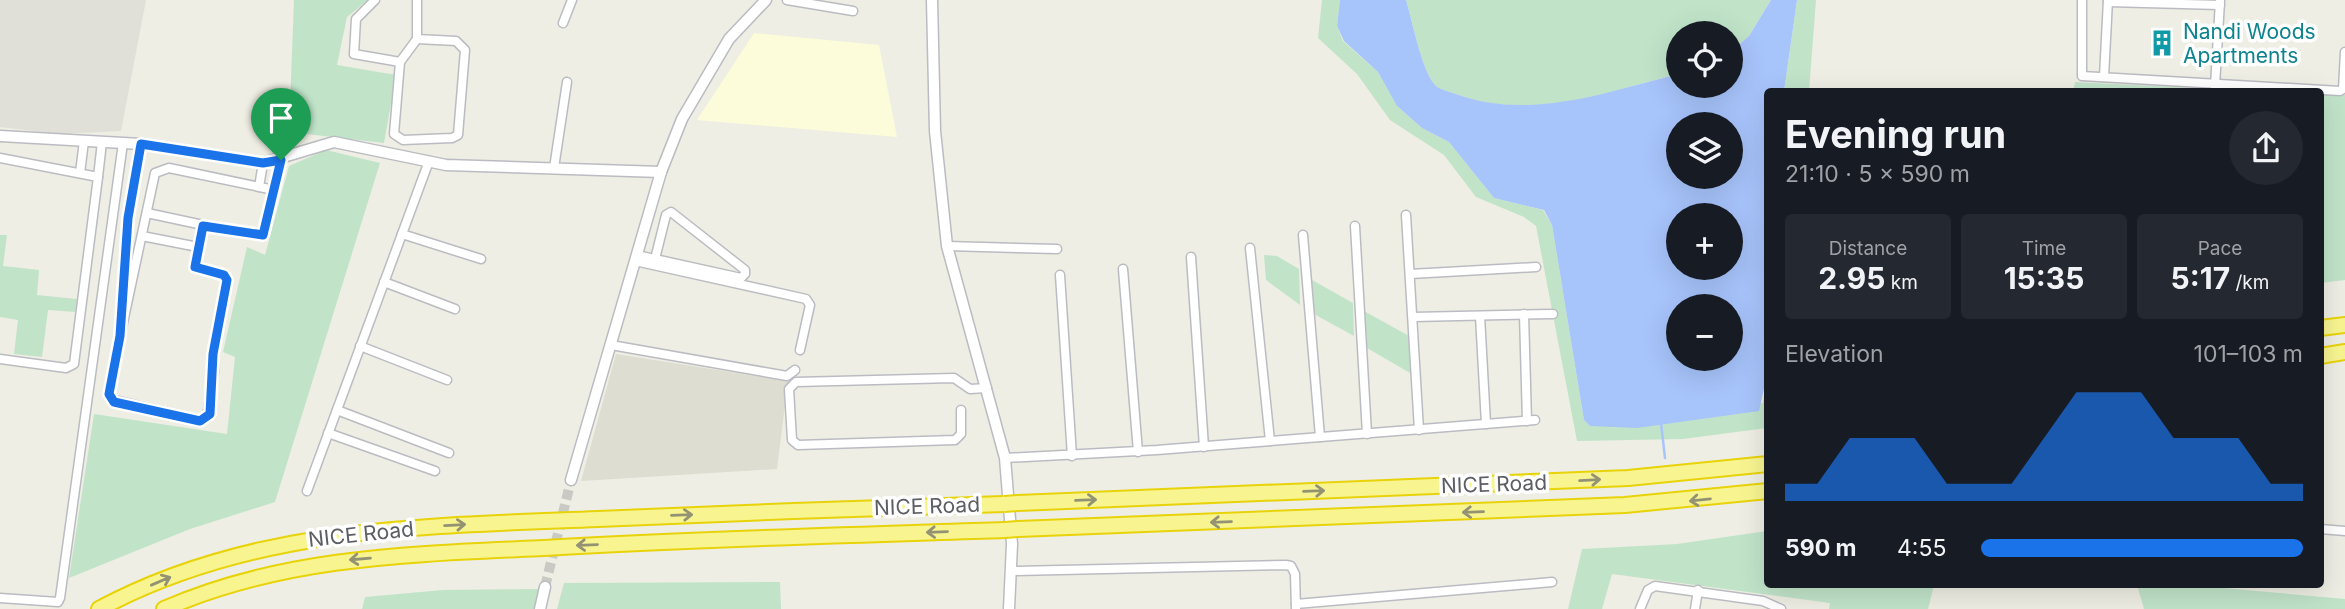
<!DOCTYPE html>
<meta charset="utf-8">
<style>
body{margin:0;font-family:Inter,sans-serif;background:#242831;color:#f1f3f6;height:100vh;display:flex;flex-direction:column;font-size:26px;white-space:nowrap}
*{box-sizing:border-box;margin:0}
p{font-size:23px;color:#9ea1a6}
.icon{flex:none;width:38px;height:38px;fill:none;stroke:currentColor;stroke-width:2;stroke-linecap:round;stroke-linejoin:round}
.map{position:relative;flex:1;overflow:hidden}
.details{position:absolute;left:1764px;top:88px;width:560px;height:500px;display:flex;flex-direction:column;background:#171b24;border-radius:7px;box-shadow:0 7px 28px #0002}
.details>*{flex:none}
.fabs{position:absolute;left:1666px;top:21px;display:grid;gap:14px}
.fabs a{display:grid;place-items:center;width:77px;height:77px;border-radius:50%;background:#171b24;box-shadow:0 7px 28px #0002;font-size:35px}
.pin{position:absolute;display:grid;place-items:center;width:60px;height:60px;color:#fff;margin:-72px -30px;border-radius:50% 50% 50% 0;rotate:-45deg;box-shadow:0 0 7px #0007}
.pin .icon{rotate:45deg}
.round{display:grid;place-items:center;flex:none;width:74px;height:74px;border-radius:37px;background:#242831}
.summary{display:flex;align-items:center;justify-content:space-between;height:119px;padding:0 21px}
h1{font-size:38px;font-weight:700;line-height:52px}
.stats{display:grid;grid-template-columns:repeat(3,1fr);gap:10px;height:119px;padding:7px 21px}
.stats div{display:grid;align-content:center;border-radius:7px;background:#242831;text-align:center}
.stats b{font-size:30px;font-weight:700}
.stats small{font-size:19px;font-weight:400}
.stats p{font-size:19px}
.chart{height:196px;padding:14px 21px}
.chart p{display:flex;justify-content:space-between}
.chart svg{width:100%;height:126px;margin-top:7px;fill:#1a73e8;opacity:.7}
ul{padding:0 21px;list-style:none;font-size:23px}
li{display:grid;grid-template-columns:112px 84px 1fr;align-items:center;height:52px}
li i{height:18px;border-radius:9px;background:#1a73e8}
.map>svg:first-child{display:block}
</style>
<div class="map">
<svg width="2345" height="609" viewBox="0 0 2345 609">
<rect width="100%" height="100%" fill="#eeeee4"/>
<path fill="#fcfcdb" d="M754 33 879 45 897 137 697 120Z"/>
<path fill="#e0dfd8" d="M0 0H146L121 131 59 134 0 127Z"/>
<path fill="#deddd2" d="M616 354 788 381 777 469 581 481Z"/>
<g fill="#c1e4c9">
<path d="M294 0H368L347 17 337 65 396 75 384 143 289 132Z"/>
<path d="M1322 0H1340L1337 26 1343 41 1378 72 1398 107 1422 128 1449 142 1494 198 1543 210 1552 225 1584 420 1590 426 1763 403 1767 371V428L1683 439 1577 441 1536 226 1524 217 1476 197 1444 155 1390 120 1357 74 1318 38Z"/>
<path d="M1406 0H1771L1749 36 1731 52V33H1678V74C1607 92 1529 122 1456 94 1451 92 1441 90 1436 86 1422 73 1412 20 1406 0Z"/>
<path d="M1797 0H1816L1809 91H1784Z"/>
<path d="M2075 82 2254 91H2073Z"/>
<path d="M2321 94 2345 95V280L2321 283Z"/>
<path d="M326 150 380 163 275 502 190 529 69 578 94 414 227 434 235 357 223 352 247 247 265 255 289 166Z"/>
<path d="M0 235H7L3 266 39 270 37 295 77 299 76 312 48 310 42 357 14 354 18 320 0 317Z"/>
<path d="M1264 255 1277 256 1299 269 1300 305 1266 280Z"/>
<path d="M1312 280 1353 303 1354 336 1314 314Z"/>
<path d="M1364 311 1409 336 1410 373 1367 348Z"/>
<path d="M1767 531 1768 584 1934 585 1928 609H1829L1830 603 1612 574 1602 609H1568L1582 549 1677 544Z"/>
<path d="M780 582 781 609H557L564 583Z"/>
<path d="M2137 585H2190L2345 599V609H2144Z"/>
<path d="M540 589 536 609H362L365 597 443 590Z"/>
</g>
<path fill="#a7c4fb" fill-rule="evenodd" d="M1340 0H1406C1412 20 1422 73 1436 86 1441 90 1451 92 1456 94 1529 121 1607 92 1678 74V86H1731V52L1749 36 1771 0H1797L1784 91H1768V371L1759 411 1637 428 1590 426 1584 420 1552 225 1544 210 1494 198 1449 142 1422 128 1397 106 1378 72 1344 41 1337 26ZM1678 124H1731V177H1678ZM1678 215H1731V268H1678ZM1678 306H1731V359H1678Z"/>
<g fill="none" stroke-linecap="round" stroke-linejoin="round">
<path stroke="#a7c4fb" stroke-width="2.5" d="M1661 423 1665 458"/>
<path stroke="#cacac4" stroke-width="10" stroke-dasharray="10 5" stroke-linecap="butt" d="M545 587 571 480"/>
<g stroke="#bbbcc2" stroke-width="11">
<g id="minor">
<path d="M375 0 356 19 354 54 400 62 394 134 403 140 452 138 458 135 465 50 456 41 417 39V0"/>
<path d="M787 0 853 11"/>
<path d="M2082 0V76L2340 91 2343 89 2345 52"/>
<path d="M2108 2 2220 5"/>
<path d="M563 23 572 0"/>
<path d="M400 62 417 39"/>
<path d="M2104 77 2108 0"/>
<path d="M2215 86 2220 1"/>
<path d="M0 158 98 177 74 364 66 368 0 359"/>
<path d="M554 168 567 82"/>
<path d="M80 173 84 141"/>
<path d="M98 177 102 142"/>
<path d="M259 187 263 163"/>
<path d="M274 190 169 168 155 173 109 388 111 399 200 421 207 417 214 372 213 354 227 280 224 275 195 267 203 225 263 235 265 230C270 207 275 183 280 160"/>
<path d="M147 213 203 225"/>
<path d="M1406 215 1419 430"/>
<path d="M1355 226 1367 434"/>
<path d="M402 234 481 259"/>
<path d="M1303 235 1320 437"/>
<path d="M142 236 198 247"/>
<path d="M947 246 1057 249"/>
<path d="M1250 248 1270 441"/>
<path d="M637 255 741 278 745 274V270L671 212 666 215 655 259"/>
<path d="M1191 257 1204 447"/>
<path d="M635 261 806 299 810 305 800 350"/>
<path d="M1123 269 1138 452"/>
<path d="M1410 274 1536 267"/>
<path d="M1060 275 1072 456"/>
<path d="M384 282 455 309"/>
<path d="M122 308 128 218 141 144"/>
<path d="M1524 314 1527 421"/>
<path d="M1480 316 1486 424"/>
<path d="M1413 317 1553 314"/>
<path d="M611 345 787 376 795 370"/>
<path d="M360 346 447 380"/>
<path d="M337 410 449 453"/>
<path d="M961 410V434L955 440 798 445 792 440 789 389 796 382 954 378 970 389 987 388"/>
<path d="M328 433 435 471"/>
<path d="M1005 458 1157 450 1535 420"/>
<path d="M307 491 429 161"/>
<path d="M2320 529 2345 531"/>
<path d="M1011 571 1286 565 1291 566 1295 574 1296 609"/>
<path d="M0 598 58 602 60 598 123 143"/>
<path d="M1296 604 1552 582"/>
<path d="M1640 609 1648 590 1655 586 1763 601 1781 609"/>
<path d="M1695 609 1698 590"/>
</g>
</g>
<g stroke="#bbbcc2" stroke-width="13">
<g id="tertiary">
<path d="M932 0 935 131 947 246 1005 458 1012 544 1009 609"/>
<path d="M0 136 141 144 263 163 334 142 446 165 661 172"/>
<path d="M571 480 661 172 682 119 729 39 766 0"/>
<path d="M540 609 545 587"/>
</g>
</g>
<g stroke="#e8d30a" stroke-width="18">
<g id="motorway">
<path d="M2320 328 2345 325"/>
<path d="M2320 356 2345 352"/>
<path d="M1018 503 1628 478 1768 464"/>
<path d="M1018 529 1625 505 1768 491"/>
<path d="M99 609C253 526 427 526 598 519 733 513 869 508 1004 504"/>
<path d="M164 609C285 556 414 554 544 548 697 539 851 535 1005 530"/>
</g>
</g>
<use href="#minor" stroke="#fff" stroke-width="8"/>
<use href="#tertiary" stroke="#fff" stroke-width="10"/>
<use href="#motorway" stroke="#f8f591" stroke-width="14"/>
<g stroke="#e8d30a" stroke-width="18" stroke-linecap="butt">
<g id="motorway-bridge">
<path d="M1004 504 1018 503"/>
<path d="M1005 530 1018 529"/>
</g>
</g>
<use href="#motorway-bridge" stroke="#f8f591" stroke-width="14"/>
</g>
<defs><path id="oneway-shaft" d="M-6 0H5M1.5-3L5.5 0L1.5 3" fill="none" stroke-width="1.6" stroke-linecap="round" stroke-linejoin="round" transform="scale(1.75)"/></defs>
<g stroke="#939374">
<use href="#oneway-shaft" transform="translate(1590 480) rotate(-3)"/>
<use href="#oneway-shaft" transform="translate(1314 491) rotate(-2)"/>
<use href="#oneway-shaft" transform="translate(1086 500) rotate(-2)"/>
<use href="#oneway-shaft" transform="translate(1700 500) rotate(174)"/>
<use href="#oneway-shaft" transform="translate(1473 512) rotate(178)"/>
<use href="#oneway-shaft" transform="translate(682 515) rotate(-2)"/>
<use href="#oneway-shaft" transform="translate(1221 522) rotate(178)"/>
<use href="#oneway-shaft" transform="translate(455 525) rotate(-3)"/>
<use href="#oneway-shaft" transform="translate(937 532) rotate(178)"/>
<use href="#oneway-shaft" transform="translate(587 545) rotate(178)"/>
<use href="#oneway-shaft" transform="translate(360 559) rotate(175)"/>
<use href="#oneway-shaft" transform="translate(161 581) rotate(-23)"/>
</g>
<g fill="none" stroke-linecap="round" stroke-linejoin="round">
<g stroke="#fff" stroke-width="14">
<path id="route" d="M141 144 263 163 281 160 263 235 203 226 195 267 224 275 227 280 213 354 210 414 200 421 114 402 109 394 120 336 128 218Z"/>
</g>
<use href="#route" stroke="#1a73e8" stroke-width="9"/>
</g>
<defs>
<g id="building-bare" transform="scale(2.1)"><path d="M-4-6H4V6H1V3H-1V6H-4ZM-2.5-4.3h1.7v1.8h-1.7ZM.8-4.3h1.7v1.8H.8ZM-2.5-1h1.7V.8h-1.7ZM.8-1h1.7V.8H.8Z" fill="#0f9aa8" stroke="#fff" stroke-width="2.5" paint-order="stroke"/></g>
</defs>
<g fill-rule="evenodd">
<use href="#building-bare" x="2162" y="43"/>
</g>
<g text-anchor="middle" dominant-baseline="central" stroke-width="7" stroke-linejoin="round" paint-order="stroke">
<g font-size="21" fill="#0d838f" stroke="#fff" text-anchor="start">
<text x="2183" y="31">Nandi Woods<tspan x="2183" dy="24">Apartments</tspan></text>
</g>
<g font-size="21" fill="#5c5e64" stroke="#fff">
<text transform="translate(1494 484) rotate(-2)">NICE Road</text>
<text transform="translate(927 506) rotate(-2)">NICE Road</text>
<text transform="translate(361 534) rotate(-6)">NICE Road</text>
</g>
</g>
</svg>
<div class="fabs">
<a><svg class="icon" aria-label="locate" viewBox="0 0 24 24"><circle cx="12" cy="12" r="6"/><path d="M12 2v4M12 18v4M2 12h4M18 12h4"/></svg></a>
<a><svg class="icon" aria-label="layers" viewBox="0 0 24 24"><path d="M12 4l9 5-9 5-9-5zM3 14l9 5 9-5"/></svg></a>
<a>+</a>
<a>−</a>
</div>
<div class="pin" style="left:281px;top:160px;background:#1e9e55"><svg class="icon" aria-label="arrive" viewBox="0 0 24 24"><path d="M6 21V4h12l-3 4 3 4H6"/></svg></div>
<section class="details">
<div class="summary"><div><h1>Evening run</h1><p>21:10 · 5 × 590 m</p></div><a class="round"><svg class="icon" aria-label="share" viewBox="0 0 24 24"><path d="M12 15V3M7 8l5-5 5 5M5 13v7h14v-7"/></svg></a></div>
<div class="stats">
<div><p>Distance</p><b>2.95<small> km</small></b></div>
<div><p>Time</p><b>15:35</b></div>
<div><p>Pace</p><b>5:17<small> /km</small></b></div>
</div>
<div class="chart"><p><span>Elevation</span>101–103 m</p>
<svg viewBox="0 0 160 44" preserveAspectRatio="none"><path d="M0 44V38L10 38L20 22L30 22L40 22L50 38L60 38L70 38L80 22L90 6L100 6L110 6L120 22L130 22L140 22L150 38L160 38V44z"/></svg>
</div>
<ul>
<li><b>590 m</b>4:55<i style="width:100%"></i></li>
</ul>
</section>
</div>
